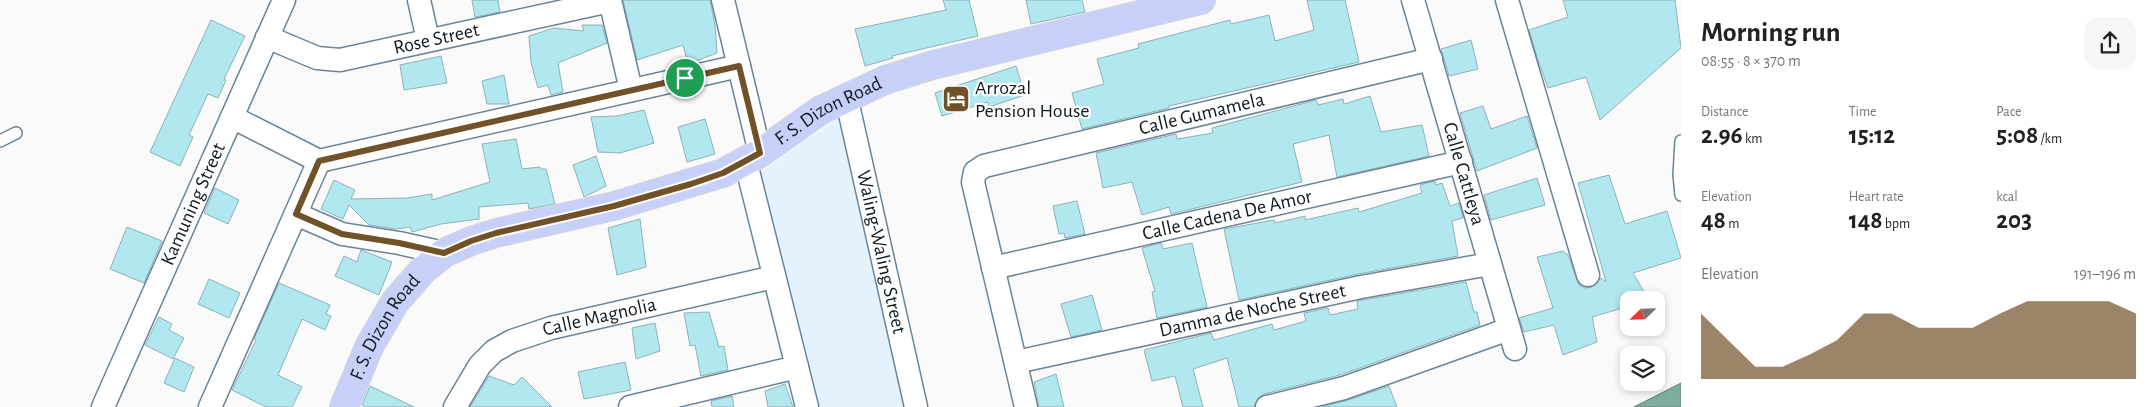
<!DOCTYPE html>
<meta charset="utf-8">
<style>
body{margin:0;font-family:"Alegreya Sans",sans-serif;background:#f6f6f6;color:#222;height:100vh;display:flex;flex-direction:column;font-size:19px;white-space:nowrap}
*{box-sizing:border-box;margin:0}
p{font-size:16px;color:#767676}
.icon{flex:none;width:28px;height:28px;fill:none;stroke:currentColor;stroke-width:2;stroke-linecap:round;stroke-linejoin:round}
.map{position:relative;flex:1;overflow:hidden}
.sheet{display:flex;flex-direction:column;background:#fff;width:475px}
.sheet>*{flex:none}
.needle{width:32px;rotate:247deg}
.buttons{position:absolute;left:1620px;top:291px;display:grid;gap:10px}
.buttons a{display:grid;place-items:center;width:45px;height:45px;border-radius:10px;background:#fff;box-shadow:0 2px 8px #0003;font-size:25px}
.pin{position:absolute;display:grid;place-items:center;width:42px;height:42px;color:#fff;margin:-21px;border:2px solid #fff;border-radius:50%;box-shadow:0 1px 5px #0007}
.round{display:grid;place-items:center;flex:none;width:52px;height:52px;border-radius:15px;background:#f6f6f6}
.overview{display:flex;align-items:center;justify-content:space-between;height:85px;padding:0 20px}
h1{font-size:28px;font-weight:700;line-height:38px}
.stats{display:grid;grid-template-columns:repeat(3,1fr);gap:8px;height:85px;padding:5px 20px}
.stats div{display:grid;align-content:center}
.stats b{font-size:25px;font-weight:700}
.stats small{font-size:14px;font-weight:400}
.stats p{font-size:14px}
.chart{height:140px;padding:10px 20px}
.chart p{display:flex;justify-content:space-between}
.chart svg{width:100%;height:90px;margin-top:5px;fill:#715127;opacity:.7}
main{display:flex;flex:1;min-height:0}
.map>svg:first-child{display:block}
</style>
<main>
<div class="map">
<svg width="1681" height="407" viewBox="0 0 1681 407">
<rect width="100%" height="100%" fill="#fafafa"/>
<path fill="#e4f2fd" d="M838 118 904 407H816L759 173Z"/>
<path fill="#7dae9f" stroke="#5c8179" d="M1681 383V407H1634Z"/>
<g fill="#b1e7ef" stroke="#8cb3b8">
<path d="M472 0H498L500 12 475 17Z"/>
<path d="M623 0H710L715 25 717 53 688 64 683 45 637 60Z"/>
<path d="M943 0H969L978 36 892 56 893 58 865 66 855 29 946 10Z"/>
<path d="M1026 0H1082L1085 12 1031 24Z"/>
<path d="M1307 0H1345L1359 62 1169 106V108L1082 129 1072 93 1104 84 1097 59 1139 48 1138 44 1230 20 1231 24 1269 15 1275 41 1314 30Z"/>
<path d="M1563 0H1675L1681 48 1600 120 1586 77 1548 88 1537 57 1529 30 1568 17Z"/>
<path d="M211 20 245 36 224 79 226 80 218 98 208 94 189 135 193 137 180 166 150 152Z"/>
<path d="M582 25H602L607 43 558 63 563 92 551 95 548 85 538 88 531 63 529 36 554 28 584 31Z"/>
<path d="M1471 40 1478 69 1449 76 1441 49Z"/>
<path d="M441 56 447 83 404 90 400 65Z"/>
<path d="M1016 66 1025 95 989 107 988 102 942 116 935 93Z"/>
<path d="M504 75 509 104H487L482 81Z"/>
<path d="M1370 96 1381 132 1422 125 1429 156 1337 177 1329 135 1293 144 1302 182 1171 214 1169 207 1142 215 1132 182 1103 188 1096 153 1176 134 1177 139 1213 133 1212 128 1316 100 1318 105 1343 99 1344 104Z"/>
<path d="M1483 106 1491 129 1527 116 1537 148 1477 171 1460 113Z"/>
<path d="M644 110 654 143 620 153 598 152 591 117 617 116Z"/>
<path d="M705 119 715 154 687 162 678 127Z"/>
<path d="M516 139 522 169 540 167 541 169H546L555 204 529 209 528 203 479 207V219L441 224 412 232 410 227 396 229 369 225 349 205 343 219 321 209 334 180 355 190 351 199 407 198 432 194V200L490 182 482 144Z"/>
<path d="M596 156 606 186 584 197 573 165Z"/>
<path d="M1609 175 1625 224 1667 211 1681 258 1633 273 1649 300H1629V306L1592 317 1597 342 1563 355 1554 325 1524 332 1519 318 1553 308 1537 257 1563 251 1568 255 1579 285 1585 288 1592 287 1601 278 1606 282 1578 183Z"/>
<path d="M1537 178 1545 205 1491 220 1484 195Z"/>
<path d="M1435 181 1436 185 1442 183 1450 206 1459 203 1463 218 1452 221 1458 256 1358 274 1239 300 1224 229 1274 220 1275 223 1305 216V220L1358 208 1359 212 1422 193 1420 185Z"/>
<path d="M215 188 239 200 228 224 204 213Z"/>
<path d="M1077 201 1085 234 1065 238 1064 233 1059 234 1053 206Z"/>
<path d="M640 219 646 267 617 275 608 228Z"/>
<path d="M127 227 162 241 144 283 110 269Z"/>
<path d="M1161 243 1163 249 1192 243 1207 307 1157 318 1152 292 1155 291 1142 248Z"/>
<path d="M361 250 392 262 379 295 335 276 344 256 357 262Z"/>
<path d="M209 279 240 293 229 318 198 304Z"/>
<path d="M1466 282 1474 312H1477L1480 325 1340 375 1264 394 1258 398 1254 407H1239L1227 358 1193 369 1203 407H1183L1175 376 1152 381 1144 350 1211 333 1214 340 1272 324 1274 330 1306 321 1304 313 1328 308 1330 315 1358 309 1357 301Z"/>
<path d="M279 283 330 305 326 314 331 316 325 330 302 319 278 375 302 387 292 407H266L232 390 256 340 254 339Z"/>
<path d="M1092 295 1102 330 1071 337 1061 304Z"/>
<path d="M709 312 719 347 724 346 728 370 701 376 695 345 690 346 684 313Z"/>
<path d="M159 317 172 324 169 330 184 338 173 359 145 345Z"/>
<path d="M655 323 660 351 636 359 632 328Z"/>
<path d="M175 358 194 367 184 392 164 383Z"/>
<path d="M625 362 631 390 584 399 578 372Z"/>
<path d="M1056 374 1064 407H1039L1034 382Z"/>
<path d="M489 376 514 385 522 377 552 407H470Z"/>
<path d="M785 384 793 407H768L765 391Z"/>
<path d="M370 386 414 407H366L362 405Z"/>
<path d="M1389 386 1397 407H1322L1348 400Z"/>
<path d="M732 396 734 407H712L711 401Z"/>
</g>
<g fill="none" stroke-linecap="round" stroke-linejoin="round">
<g stroke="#6a8498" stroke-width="14">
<g id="lane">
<path d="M0 141 16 133"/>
<path d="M1681 141 1679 175 1681 195"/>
</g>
</g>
<g stroke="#6a8498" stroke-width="25">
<g id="street">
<path d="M419 0 428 40"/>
<path d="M610 0 631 90"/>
<path d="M723 0 760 153"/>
<path id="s1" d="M1413 0 1515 349"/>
<path d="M1507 0 1588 275"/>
<path id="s2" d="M267 37 317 58 340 60 610 1"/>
<path id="s3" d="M846 96 916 407"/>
<path d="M232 117 319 161 739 66"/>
<path d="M746 163 807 407"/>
<path d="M296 214 342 234 399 243 444 253"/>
<path id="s4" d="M993 268 1461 162"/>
<path id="s5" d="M1016 362 1361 287 1490 264"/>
<path id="s6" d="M103 407 284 0"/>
<path d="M210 407 319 161"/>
<path id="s7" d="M455 407 480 365 494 351 512 341 551 328 774 277"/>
<path d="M630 407 797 367"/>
<path id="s8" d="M1026 407 973 182 975 172 984 166 1431 59"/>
<path d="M1267 407 1344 388 1509 329"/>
</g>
</g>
<g stroke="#d4d6d7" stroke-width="30">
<g id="primary">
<path id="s9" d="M344 407 369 347 395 302 423 270 444 253 471 241 496 233 614 206 723 173 760 153 821 110 885 80 933 65 1201 0"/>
</g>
</g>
<use href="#lane" stroke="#fff" stroke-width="11"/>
<use href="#street" stroke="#fff" stroke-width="22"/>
<use href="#primary" stroke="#c7d0f9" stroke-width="28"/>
</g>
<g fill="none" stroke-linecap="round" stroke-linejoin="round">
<g stroke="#fff" stroke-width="10">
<path id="route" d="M739 66 760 153 723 173 691 184 614 206 496 233 471 241 444 253 399 243 342 234 296 214 319 161Z"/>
</g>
<use href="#route" stroke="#715127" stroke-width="6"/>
</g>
<defs>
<g id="hotel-square" transform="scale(1.4375)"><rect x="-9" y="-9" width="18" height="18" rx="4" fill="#715127" stroke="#fff"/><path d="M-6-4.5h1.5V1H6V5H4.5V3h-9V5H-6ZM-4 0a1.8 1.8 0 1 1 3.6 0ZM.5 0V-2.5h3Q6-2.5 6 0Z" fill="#fff"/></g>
</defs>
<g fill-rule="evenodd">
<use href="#hotel-square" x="956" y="99"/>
</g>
<g text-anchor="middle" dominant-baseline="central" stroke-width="4.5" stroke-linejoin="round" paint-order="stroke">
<g font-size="20" fill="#0f1921" stroke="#fff">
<text stroke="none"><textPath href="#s2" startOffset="176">Rose Street</textPath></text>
<text stroke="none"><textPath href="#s9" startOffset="600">F. S. Dizon Road</textPath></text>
<text stroke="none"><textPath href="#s8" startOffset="476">Calle Gumamela</textPath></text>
<text stroke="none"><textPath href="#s1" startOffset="181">Calle Cattleya</textPath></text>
<text stroke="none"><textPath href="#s6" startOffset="222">Kamuning Street</textPath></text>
<text stroke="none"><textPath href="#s4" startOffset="240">Calle Cadena De Amor</textPath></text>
<text stroke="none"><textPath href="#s3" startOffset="160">Waling-Waling Street</textPath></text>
<text stroke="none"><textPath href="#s5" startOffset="242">Damma de Noche Street</textPath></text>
<text stroke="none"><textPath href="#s7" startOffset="180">Calle Magnolia</textPath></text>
<text stroke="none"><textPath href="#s9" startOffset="90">F. S. Dizon Road</textPath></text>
</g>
<g font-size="20" fill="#0f1921" stroke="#fff" text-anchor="start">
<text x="975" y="88">Arrozal<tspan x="975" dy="23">Pension House</tspan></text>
</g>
</g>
</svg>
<div class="buttons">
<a><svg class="needle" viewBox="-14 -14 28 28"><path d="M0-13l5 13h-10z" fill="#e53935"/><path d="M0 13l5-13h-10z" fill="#767676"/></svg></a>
<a><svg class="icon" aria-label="layers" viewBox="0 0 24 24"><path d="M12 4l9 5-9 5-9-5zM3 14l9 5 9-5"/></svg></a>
</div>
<div class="pin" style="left:685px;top:78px;background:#1e9e55"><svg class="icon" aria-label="arrive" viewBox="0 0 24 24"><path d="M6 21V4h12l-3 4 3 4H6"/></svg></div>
</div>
<section class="sheet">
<div class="overview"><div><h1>Morning run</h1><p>08:55 · 8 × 370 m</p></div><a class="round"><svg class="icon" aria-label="share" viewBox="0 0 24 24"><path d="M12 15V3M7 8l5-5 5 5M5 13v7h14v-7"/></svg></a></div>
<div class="stats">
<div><p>Distance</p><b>2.96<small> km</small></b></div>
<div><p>Time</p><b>15:12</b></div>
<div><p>Pace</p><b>5:08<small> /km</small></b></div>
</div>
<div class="stats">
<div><p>Elevation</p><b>48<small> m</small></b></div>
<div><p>Heart rate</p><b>148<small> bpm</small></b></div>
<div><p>kcal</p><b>203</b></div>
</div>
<div class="chart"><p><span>Elevation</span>191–196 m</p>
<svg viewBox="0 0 160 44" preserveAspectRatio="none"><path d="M0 44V12L10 25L20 38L30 38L40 32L50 25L60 12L70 12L80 19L90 19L100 19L110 12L120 6L130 6L140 6L150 6L160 12V44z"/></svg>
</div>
</section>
</main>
